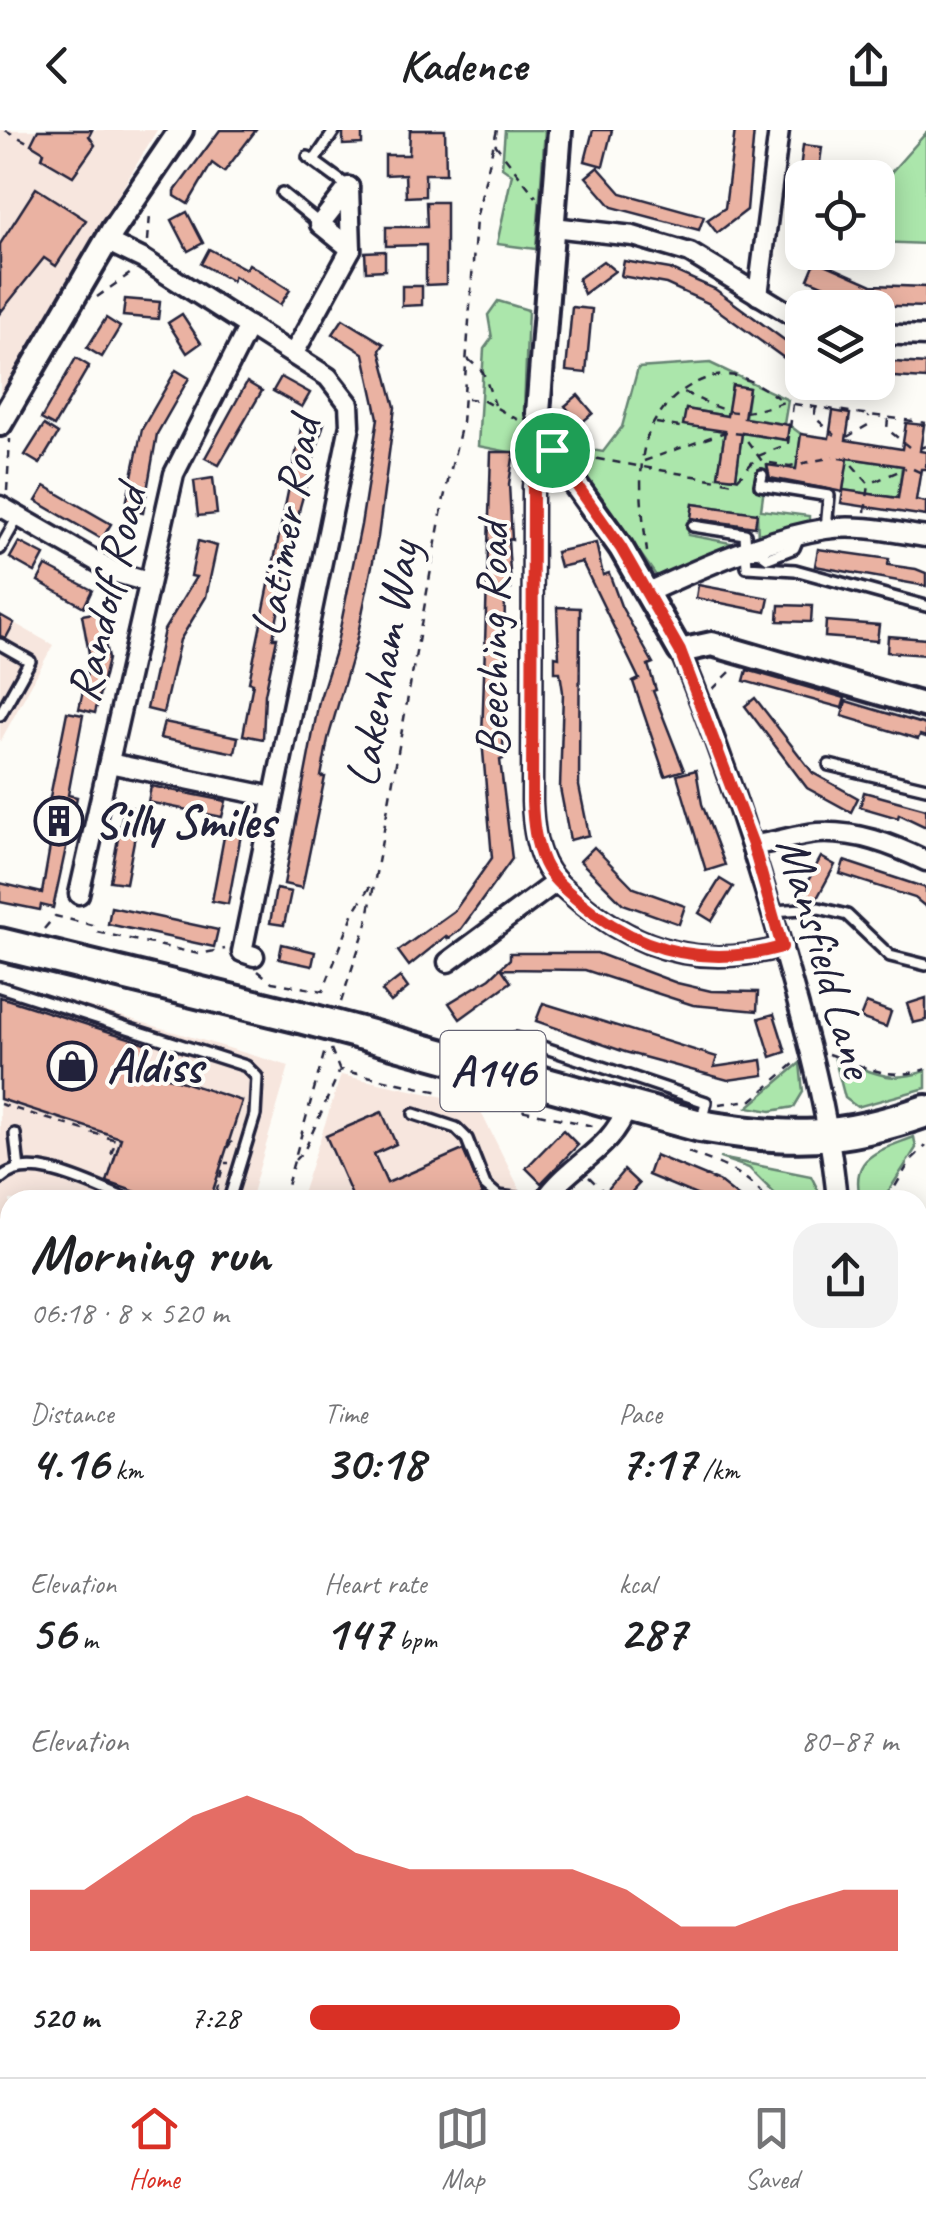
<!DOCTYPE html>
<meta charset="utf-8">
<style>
body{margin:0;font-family:Caveat,sans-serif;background:#f2f2f2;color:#202124;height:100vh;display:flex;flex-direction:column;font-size:38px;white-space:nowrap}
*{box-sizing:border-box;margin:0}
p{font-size:32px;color:#757577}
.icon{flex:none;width:55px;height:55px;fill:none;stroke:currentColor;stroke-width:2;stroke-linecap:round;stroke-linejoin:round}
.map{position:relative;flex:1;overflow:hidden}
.details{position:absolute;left:0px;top:1060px;width:928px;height:888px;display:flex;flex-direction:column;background:#fff;border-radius:30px 30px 0 0;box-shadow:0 5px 25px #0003}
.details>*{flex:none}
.buttons{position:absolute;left:785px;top:30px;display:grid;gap:20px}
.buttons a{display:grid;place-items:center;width:110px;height:110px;border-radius:20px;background:#fff;box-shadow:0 5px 25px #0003;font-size:50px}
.pin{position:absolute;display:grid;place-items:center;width:85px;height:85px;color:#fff;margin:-42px;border:5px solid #fff;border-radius:50%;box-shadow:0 2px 10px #0007}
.round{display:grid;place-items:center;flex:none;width:105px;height:105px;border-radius:30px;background:#f2f2f2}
.head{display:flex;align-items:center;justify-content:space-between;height:170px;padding:0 30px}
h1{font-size:55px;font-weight:600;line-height:75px}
.metrics{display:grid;grid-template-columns:repeat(3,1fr);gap:15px;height:170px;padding:10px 30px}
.metrics div{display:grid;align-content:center}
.metrics b{font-size:50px;font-weight:600}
.metrics small{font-size:28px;font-weight:400}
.metrics p{font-size:28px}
.chart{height:280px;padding:20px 30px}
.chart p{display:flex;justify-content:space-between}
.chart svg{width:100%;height:180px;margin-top:10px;fill:#d93025;opacity:.7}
ul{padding:0 30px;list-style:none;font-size:32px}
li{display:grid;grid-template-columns:160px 120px 1fr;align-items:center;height:75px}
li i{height:25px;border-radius:12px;background:#d93025}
header{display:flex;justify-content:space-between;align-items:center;height:130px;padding:0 30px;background:#fff;font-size:45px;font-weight:600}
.menu{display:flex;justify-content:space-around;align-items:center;height:140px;border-top:2px solid #e0e0e0;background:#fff;font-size:28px;color:#757577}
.menu a{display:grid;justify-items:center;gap:5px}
.menu .current{color:#d93025}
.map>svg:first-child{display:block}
</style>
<header><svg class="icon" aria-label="back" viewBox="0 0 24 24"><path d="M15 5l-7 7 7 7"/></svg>Kadence<svg class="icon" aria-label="share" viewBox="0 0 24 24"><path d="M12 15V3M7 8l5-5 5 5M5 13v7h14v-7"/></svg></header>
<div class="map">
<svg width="926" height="1947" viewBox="0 0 926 1947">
<rect width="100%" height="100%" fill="#fdfcf7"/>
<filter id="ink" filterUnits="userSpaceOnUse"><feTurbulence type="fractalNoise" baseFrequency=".01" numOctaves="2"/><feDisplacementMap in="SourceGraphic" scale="20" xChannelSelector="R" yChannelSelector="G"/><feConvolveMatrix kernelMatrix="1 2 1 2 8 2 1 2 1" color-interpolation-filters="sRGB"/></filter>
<g filter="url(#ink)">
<g fill="#f7e6de">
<path d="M0 0H157L0 265Z"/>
<path d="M0 485 53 515 0 612Z"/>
<path d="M0 850 289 936 250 1070H10V1604L0 1622Z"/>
<path d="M341 945 477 974 525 1070H300Z"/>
</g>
<g fill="#abe6ab" stroke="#668473" stroke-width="2.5">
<path d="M505 0H545L536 119 497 114 512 44 502 37Z"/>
<path d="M926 3V114L878 112V57Z"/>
<path d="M498 171 528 180 524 280 531 319 525 325 478 316 484 219 492 208 488 185Z"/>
<path d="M710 233 788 270 784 294 745 288 749 258 733 255 727 286 686 279 684 295 725 301 718 346 736 348 742 303 786 310 789 295 801 304 799 320 827 344 767 336 761 380 809 386V392L758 409 757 383 693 374 688 405 731 413 732 420 657 447 563 315 603 322 622 297 638 238Z"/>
<path d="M848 328 902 336 898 368 843 360Z"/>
<path d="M835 930C875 940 883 955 926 941V958L857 977 845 968Z"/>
<path d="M800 933 803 962 794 977 771 981 748 977Z"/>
<path d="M914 1007 916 1018 883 1070H861C848 1026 879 1021 914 1007Z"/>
<path d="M720 1028 811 1046 823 1070H781L749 1038Z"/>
<path d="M918 1567H926V1769L918 1783Z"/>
<path d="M0 1845 10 1851V1938H129L145 1947H0Z"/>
</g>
<g fill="#eab2a2" stroke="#22223b" stroke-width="2.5" fill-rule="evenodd">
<path d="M38 0H92L89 6 95 15 73 46 42 28 44 22 31 14Z"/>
<path d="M220 0H256L224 42 212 33 188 74 175 66V61Z"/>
<path d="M343 0H362V14L343 15Z"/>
<path d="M410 0H445L446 44H425V66L406 67 405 44 385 45V25H409Z"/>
<path d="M593 0H612L603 36 585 31Z"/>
<path d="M735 0H754L747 80 717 103 707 90 725 78Z"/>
<path d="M803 15 822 17 818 48H799Z"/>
<path d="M598 37 621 63 704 86 699 100 612 77 586 47Z"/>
<path d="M36 58 86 90 56 136 44 128 0 183V114Z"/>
<path d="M426 72H446V154L426 155V115L386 116V97H427Z"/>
<path d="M187 82 203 113 188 121 172 90Z"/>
<path d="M209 119 246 139 249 134 290 160 280 175 234 146 232 151 201 134Z"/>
<path d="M385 121V140L366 141 365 122Z"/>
<path d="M816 130 872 155 926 157V177L869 175 829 158 808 149Z"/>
<path d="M603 131 615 141 584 164 578 149Z"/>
<path d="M624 131 670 139 715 159 802 223V241L708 173 666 154 621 146Z"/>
<path d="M402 156H422V175L402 176Z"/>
<path d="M125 169 160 172 158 189 123 186Z"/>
<path d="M572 177 592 179 586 243 566 241Z"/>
<path d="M182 184 201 213 187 223 168 193Z"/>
<path d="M106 188 120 197 102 227 87 218Z"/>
<path d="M343 189 384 214 380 220 395 277 378 407 356 513 328 609 321 647H325L302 758 284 754 319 571 336 518 361 395 378 288 364 224 333 204Z"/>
<path d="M76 228 89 236 54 296 41 289Z"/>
<path d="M878 231 926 234V249L878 246Z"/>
<path d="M176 240 189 248 157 304 143 383 125 379 142 299Z"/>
<path d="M281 247 310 263 302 277 273 261Z"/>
<path d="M247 252 262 261 219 335 205 328Z"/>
<path d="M732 255 749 258 744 288 789 295 787 310 742 303 736 348 718 346 725 301 683 295 686 279 727 286Z"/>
<path d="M578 265 593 283 580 294 565 276Z"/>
<path d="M833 281 850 284 846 310 902 319 906 293 924 295 920 321 926 322V339H921L916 370 926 372V386L841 373 843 362 770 348 767 335 796 339 801 304 829 308ZM848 328 903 336 898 368 843 360Z"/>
<path d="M303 289 324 293 300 377 273 508H277L265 564 263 609 243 605 253 553 249 552Z"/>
<path d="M44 295 58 304 40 334 25 325Z"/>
<path d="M491 322H514L509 354 512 410 508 409 511 459H505L503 629 500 630 512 729 461 799 448 809 446 806 409 836 398 821 455 780 492 728 482 609Z"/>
<path d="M213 348 217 384 198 386 194 351Z"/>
<path d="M45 356 111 394 102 409 36 371Z"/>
<path d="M693 374 757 383 755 397 691 388Z"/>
<path d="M198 411 217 416 206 467 180 510 163 583 147 579 164 500 196 447 191 446Z"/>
<path d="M19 412 44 425 35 442 10 428Z"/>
<path d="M596 413 603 445 609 443 621 476 653 533 648 535 656 560 653 561 684 640 665 646 633 552 639 549 582 432 560 437 556 422Z"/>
<path d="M818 419 889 429 888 435 916 439 926 443V456L815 436Z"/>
<path d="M46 436 92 460 84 477 38 451Z"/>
<path d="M698 455 769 468 766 482 696 468Z"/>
<path d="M779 475 812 476 811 492 778 491Z"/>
<path d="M557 477 580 478 579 656 589 705 570 710 560 658 563 562 560 542H555V526L559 527Z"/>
<path d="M99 482 108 529 95 583 79 579 90 529 82 485Z"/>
<path d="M0 485 14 493 6 508 0 506Z"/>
<path d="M826 491 879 495 877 511 825 507Z"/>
<path d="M888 506 926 509V525L887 522Z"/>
<path d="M747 540 845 568 842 578 744 551Z"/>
<path d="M755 568 813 643 858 668 851 682 807 658 745 576Z"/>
<path d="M846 571 926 595V607L920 605 918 609 842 586Z"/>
<path d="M67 582 83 585 68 665 77 667 53 778 41 775 40 780 0 772V753L42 763 53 699 44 697Z"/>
<path d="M164 592 238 607 235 623 160 608Z"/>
<path d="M696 640 702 674 725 735 706 741 677 645Z"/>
<path d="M151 656 226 671 222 687 148 672Z"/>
<path d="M864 662 926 679V697L899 684 898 688 860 677Z"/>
<path d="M124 676 140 679 126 753 110 751Z"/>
<path d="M226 696 242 699 228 774 212 771Z"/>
<path d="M594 717 634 758 685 776 679 794 623 774 580 731Z"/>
<path d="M821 727 835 735 816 770 802 762Z"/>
<path d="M844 731 926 758V777L915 768 840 744Z"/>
<path d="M720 749 733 757 712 791 699 783Z"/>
<path d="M276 759 291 762 284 795 270 793Z"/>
<path d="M111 777 218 800 214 817 108 794Z"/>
<path d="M282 814 315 822 312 836 279 829Z"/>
<path d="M510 823H597L677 853 711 861 758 862 757 881 693 875 585 840 502 839 511 852 460 889 449 873 490 848 510 829Z"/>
<path d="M400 847 408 858 391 872 382 861Z"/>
<path d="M0 867 151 915 143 939 242 971 210 1070H159L107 1052 121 1008 0 969Z"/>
<path d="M926 868V890L913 893 907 874Z"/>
<path d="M543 873 717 927 714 937 762 930 764 945 728 950 625 922 536 891Z"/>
<path d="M866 873 891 882 886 897 860 888Z"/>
<path d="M774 884 786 922 771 927 759 888Z"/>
<path d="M382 982 396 1014 374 1024 387 1053 463 1020 483 1065 472 1070H354L326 1006Z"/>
<path d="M563 1000 578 1015 541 1053 526 1038Z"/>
<path d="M655 1025 718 1051 742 1070H708L648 1045Z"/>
<path d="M624 1040 639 1054 624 1070H599Z"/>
</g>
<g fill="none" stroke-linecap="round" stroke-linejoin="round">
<path stroke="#d1d0d1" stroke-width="18" stroke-dasharray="18 9" stroke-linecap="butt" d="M0 1713 10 1719"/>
<g stroke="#22223b" stroke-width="16">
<g id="service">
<path d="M308 27 349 57"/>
<path d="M314 31 335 0"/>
<path d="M282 63 320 94"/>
<path d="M762 345 760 355 829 366 826 399"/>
<path d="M693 396 745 404 747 437 795 440 926 476"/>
<path d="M0 419 18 387"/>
<path d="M757 420 768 428 794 418 799 406"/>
<path d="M0 514 30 531 0 585"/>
<path d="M829 635 926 658"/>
<path d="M772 781 819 778 847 785 890 826 926 835"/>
<path d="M0 857 246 936 257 947 255 985 229 1070"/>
<path d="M516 908 706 972 702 989"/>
<path d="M414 984 456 998 467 1009 485 1055 498 1066 530 1070"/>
<path d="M15 1004 19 1039"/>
<path d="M0 1049C31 1020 96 1058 129 1070"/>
<path d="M918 1128 926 1123"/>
<path d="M0 1236 10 1242"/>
<path d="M0 1595 9 1600"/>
<path d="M0 1827 10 1833"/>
<path d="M206 1938 218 1947"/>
</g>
</g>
<g stroke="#22223b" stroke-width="25">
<g id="minor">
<path d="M349 57 320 94 351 119"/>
<path d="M553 97 633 106 690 123 802 191"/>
<path d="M106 111 143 129 328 247 349 274 350 295 242 822 254 826"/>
<path d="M758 165 779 0"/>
<path d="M878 204 926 206"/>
<path d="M294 223 351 119 349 57"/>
<path d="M551 320 533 356 532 672C533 693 535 713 544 733 552 750 566 760 580 772 640 822 706 839 782 817"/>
<path d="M0 376 117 443 148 452"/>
<path d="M648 462C702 437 767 408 825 399 859 394 893 402 926 407"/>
<path d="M680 521C720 617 753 717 782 817 806 901 829 982 837 1070"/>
<path d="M109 633 273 667"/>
<path d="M753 715C774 713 795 705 817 703 857 701 891 714 926 731"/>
<path d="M79 764 174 344 249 196"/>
<path d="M448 832 556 752"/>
<path d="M545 1070C570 1033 612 1021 627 977"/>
<path d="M918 1331 926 1337"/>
<path d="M0 1367 10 1350"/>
<path d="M0 1377 10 1383"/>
<path d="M918 1803 926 1790"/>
<path d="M380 1938 396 1947"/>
<path d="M723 1938 729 1947"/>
<path d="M272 1947 278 1938"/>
<path d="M511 1947 517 1938"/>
<path d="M814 1947 821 1938"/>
</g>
</g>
<g stroke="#22223b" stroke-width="30">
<g id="tertiary">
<path d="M560 0 538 283 551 320 621 418 680 521 712 514 926 576"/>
<path d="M0 294 113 100 181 0"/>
</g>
</g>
<g stroke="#22223b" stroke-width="38">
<g id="trunk">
<path d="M0 814 300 887"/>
<path d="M360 903 700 996C789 1011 841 1011 926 981"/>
</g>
</g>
<g stroke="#22223b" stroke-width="2.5" stroke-dasharray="8 8" stroke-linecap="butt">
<path d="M5 0 31 14"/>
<path d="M495 14 536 67"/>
<path d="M148 111 150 84"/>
<path d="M97 167 131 143"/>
<path d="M468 229 483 242 495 275"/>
<path d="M467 269 482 270 522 292"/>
<path d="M794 274 926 293"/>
<path d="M816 277 814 287 835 305"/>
<path d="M888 289 887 299 909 317"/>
<path d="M656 293 686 298"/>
<path d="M847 307 868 295 869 286"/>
<path d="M920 318 926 316"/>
<path d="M581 326 734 353 758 326 788 314 793 274 786 273"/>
<path d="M839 328 847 329 869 354 906 338"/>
<path d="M644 331 725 302 742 304 762 331"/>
<path d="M770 333 790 336 833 327"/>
<path d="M913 339 926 345"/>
<path d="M7 361 10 309"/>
<path d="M865 382 869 355"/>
<path d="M647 422C643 388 637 348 645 314 654 277 696 239 736 246 754 250 769 262 784 272 732 289 730 284 682 261"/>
<path d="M713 559 732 540"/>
<path d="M44 799 55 786 92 795 97 802 199 824 225 819"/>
<path d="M258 841 272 852 323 861 354 782 374 750"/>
<path d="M341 872 367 793 444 368 462 293 476 89 497 0"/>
<path d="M331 919 339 939"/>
<path d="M828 924C864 936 888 952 926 939"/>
<path d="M0 974 116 1010 110 1027 114 1028"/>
<path d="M719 974 752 970 796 932"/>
<path d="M227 1018 236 1006"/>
<path d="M688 1022C718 1034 748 1042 766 1070"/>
<path d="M295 1030 305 1019 340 940 593 996"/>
<path d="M589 1047 605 1063"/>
<path d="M216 1063 224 1033H229"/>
<path d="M283 1070 326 917"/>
<path d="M887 1070 911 1030 926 1016"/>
<path d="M918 1620 926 1621"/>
<path d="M0 1656 10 1642"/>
<path d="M57 1947 85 1938 116 1947"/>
<path d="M142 1947 149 1938"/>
<path d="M293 1947 309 1938"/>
<path d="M609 1947 613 1938"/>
</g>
<use href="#service" stroke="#fdfcf7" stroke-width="9"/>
<use href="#minor" stroke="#fdfcf7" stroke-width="18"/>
<use href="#tertiary" stroke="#fdfcf7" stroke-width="22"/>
<use href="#trunk" stroke="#fdfcf7" stroke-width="30"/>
<g stroke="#22223b" stroke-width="9">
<g id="rail">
<path d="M918 1173 926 1169"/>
<path d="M0 1734 10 1721"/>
</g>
</g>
<use href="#rail" stroke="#fdfcf7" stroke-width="5" stroke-dasharray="15" stroke-linecap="butt"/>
<g stroke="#22223b" stroke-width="38" stroke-linecap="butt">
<path id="trunk-bridge" d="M300 887 360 903"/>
</g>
<use href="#trunk-bridge" stroke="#fdfcf7" stroke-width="30"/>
</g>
</g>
<g fill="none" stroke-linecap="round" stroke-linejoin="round" filter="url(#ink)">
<g stroke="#fff" stroke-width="20">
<path id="route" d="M552 320 621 418 680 521 753 715 782 817C706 838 639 822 580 772 566 760 552 750 544 733 535 713 533 693 532 672L533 356Z"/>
</g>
<use href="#route" stroke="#d93025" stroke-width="12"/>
</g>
<defs>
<g id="building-ring" transform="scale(2.5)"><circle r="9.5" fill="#fdfcf7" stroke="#22223b" stroke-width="1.5"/><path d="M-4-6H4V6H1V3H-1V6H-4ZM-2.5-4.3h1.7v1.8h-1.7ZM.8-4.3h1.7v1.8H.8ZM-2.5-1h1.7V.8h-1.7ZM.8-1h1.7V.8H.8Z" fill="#22223b"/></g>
<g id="shop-ring" transform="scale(2.5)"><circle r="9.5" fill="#fdfcf7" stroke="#22223b" stroke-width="1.5"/><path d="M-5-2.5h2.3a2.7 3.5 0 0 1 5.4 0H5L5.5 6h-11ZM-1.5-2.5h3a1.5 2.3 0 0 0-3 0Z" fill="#22223b"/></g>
</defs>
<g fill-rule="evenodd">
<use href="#building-ring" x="59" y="691"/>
<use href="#shop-ring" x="72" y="936"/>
</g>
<g text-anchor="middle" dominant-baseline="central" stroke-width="8" stroke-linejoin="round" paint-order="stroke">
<rect fill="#fdfcf7" stroke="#646373" stroke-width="2.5" x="440.5" y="901" width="105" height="80" rx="8"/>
<g font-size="45" font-weight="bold" fill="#22223b">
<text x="493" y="941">A146</text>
</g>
<g font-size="48" fill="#22223b" stroke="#fdfcf7">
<text transform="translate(285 397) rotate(-80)">Latimer Road</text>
<text transform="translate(106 464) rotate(-77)">Randolf Road</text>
<text transform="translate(492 510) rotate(-90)">Beeching Road</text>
<text transform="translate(382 534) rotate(-80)">Lakenham Way</text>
<text transform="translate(826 827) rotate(74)">Mansfield Lane</text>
</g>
<g font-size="48" font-weight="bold" fill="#22223b" stroke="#fdfcf7" text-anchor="start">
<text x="94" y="691">Silly Smiles</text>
<text x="107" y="936">Aldiss</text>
</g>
</g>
</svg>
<div class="buttons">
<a><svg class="icon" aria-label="locate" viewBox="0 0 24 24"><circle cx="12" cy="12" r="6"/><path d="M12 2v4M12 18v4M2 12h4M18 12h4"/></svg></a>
<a><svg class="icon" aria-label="layers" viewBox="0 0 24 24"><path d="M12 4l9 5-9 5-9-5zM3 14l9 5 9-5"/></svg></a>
</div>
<div class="pin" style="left:552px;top:320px;background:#1e9e55"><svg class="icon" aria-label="arrive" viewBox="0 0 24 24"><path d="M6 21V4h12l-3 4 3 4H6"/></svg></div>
<section class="details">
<div class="head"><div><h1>Morning run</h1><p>06:18 · 8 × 520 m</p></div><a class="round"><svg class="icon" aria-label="share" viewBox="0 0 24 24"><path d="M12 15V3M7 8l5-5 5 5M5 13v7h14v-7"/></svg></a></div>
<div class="metrics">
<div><p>Distance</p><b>4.16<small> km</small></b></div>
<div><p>Time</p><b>30:18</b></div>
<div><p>Pace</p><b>7:17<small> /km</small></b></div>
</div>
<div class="metrics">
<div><p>Elevation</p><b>56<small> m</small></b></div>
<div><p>Heart rate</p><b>147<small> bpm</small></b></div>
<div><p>kcal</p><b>287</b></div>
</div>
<div class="chart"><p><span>Elevation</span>80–87 m</p>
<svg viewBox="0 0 160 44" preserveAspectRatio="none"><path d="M0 44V29L10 29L20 20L30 11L40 6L50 11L60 20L70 24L80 24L90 24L100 24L110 29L120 38L130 38L140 33L150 29L160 29V44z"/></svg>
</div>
<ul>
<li><b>520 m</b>7:28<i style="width:63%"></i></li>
</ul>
</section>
</div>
<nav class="menu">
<a class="current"><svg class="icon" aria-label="home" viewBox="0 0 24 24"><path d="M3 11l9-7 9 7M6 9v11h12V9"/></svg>Home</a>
<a><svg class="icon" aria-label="map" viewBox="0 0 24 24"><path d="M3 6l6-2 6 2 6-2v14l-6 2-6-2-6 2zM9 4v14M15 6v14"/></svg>Map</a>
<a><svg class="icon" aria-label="saved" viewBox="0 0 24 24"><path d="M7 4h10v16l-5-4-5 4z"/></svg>Saved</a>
</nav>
